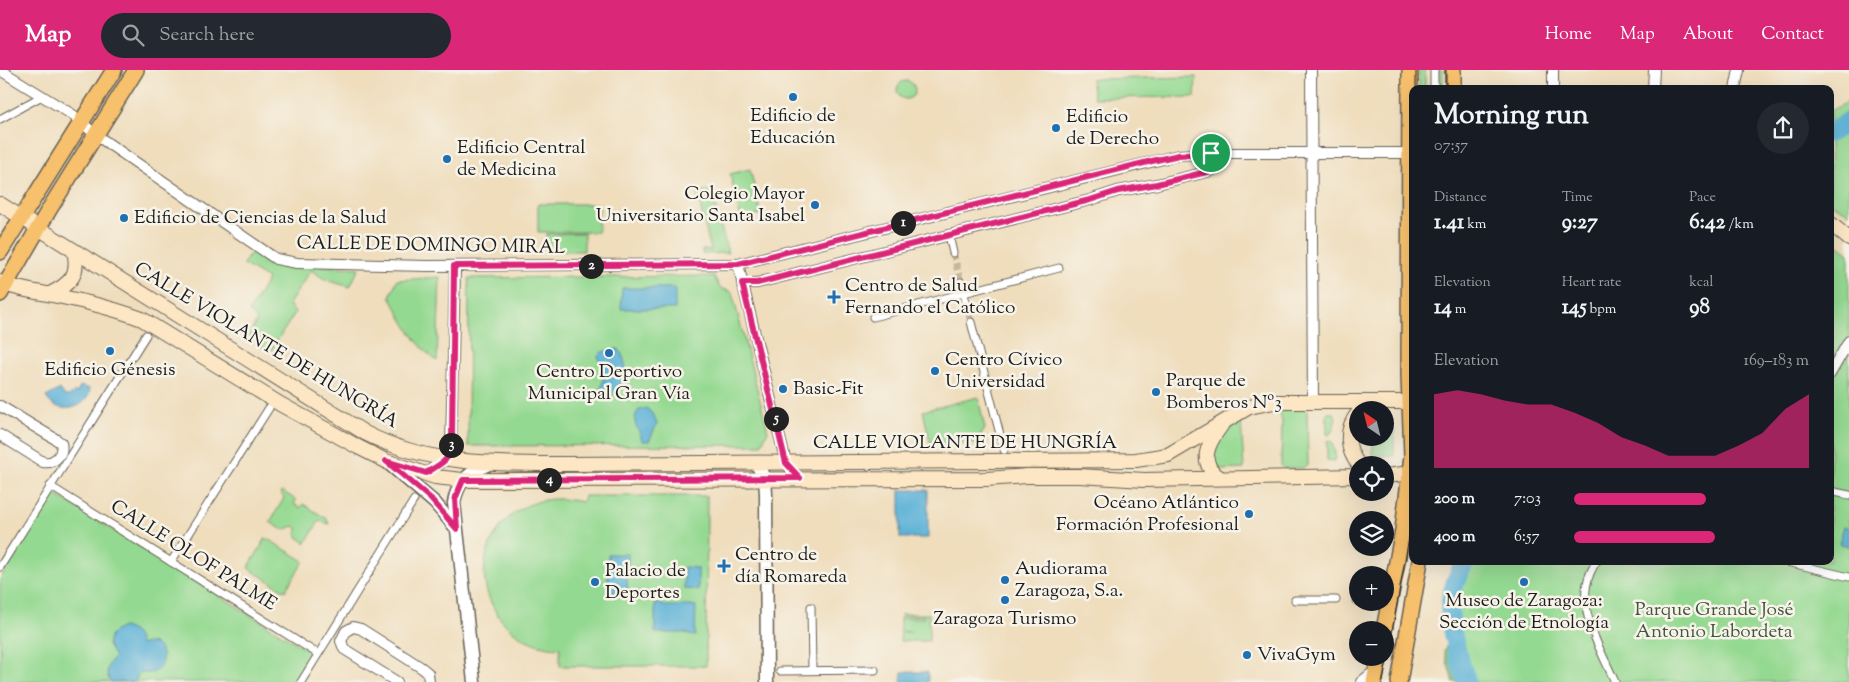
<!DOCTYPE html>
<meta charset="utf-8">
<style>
body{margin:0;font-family:"Sorts Mill Goudy",serif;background:#242831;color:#f1f3f6;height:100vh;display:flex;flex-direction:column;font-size:19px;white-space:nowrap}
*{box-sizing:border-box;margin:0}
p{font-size:16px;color:#9ea1a6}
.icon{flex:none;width:28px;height:28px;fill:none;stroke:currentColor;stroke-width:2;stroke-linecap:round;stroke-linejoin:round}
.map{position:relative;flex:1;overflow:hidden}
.details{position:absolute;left:1409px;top:15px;width:425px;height:480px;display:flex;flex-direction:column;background:#171b24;border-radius:10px;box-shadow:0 5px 20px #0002}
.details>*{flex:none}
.needle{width:32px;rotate:325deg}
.controls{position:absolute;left:1349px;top:331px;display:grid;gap:10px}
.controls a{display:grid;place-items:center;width:45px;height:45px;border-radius:50%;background:#171b24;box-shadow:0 5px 20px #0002;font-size:25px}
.pin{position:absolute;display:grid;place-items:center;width:42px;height:42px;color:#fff;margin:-21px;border:2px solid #fff;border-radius:50%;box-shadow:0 1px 5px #0007}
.km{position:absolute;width:25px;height:25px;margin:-12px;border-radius:50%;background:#222;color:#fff;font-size:14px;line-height:25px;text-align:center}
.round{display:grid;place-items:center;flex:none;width:52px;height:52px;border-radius:26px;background:#242831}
.summary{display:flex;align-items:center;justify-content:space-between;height:85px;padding:0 25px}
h1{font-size:28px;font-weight:700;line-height:38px}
.figures{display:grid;grid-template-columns:repeat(3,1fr);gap:8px;height:85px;padding:5px 25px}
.figures div{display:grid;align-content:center}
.figures b{font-size:21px;font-weight:700}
.figures small{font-size:14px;font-weight:400}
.figures p{font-size:14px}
.chart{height:140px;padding:10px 25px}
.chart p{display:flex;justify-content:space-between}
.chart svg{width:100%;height:90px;margin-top:5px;fill:#db2777;opacity:.7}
ul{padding:0 25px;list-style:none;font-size:16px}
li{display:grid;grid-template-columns:80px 60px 1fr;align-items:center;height:38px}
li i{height:12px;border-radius:6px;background:#db2777}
header{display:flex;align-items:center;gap:30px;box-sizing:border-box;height:70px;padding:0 25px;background:#db2777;color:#fff}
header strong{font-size:24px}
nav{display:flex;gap:28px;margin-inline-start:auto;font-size:18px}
.search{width:350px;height:45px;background:#242831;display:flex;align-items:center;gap:12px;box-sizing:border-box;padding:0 18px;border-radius:28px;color:#9ea1a6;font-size:19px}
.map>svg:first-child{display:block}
</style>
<header>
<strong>Map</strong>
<div class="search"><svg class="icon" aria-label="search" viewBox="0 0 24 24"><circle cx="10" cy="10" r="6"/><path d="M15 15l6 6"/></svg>Search here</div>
<nav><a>Home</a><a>Map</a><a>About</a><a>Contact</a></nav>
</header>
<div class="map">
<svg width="1849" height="612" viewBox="0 0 1849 612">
<rect width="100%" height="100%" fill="#f7f3e8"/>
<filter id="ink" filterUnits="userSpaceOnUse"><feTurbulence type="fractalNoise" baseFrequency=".02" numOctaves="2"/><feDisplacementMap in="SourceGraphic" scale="10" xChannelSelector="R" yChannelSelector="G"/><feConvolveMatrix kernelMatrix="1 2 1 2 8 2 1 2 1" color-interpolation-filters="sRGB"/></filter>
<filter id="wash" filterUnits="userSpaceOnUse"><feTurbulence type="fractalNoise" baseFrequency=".0096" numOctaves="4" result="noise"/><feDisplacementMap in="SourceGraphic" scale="20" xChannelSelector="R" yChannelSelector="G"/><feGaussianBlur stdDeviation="1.12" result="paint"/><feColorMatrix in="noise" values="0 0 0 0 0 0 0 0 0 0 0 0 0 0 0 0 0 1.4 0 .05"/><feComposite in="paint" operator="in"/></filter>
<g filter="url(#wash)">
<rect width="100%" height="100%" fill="#efddbc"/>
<g fill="#94d991" stroke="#587a56">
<rect x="1419" y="0" width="6" height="19"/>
<rect x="1437" y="0" width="6" height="19"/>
<path d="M1196 7 1195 27 1094 28 1091 9Z"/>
<circle cx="906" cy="20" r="9"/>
<path d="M1849 31V143L1830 133V41Z"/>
<path d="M750 99 761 144 741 149 730 104Z"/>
<path d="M711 120 728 183 702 184V180H711L697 124Z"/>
<path d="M538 134H599L598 162H538Z"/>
<path d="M584 163V181H546V164Z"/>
<path d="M1830 168 1849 183V612H1468C1460 591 1449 559 1450 537 1451 521 1459 507 1459 491H1830Z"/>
<path d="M253 180 278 193 359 198 350 217 326 210 311 200 289 234 295 243 270 282 248 268 257 250 249 242 268 209 243 194Z"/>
<path d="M714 206 720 218 732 222 768 361 761 375 468 376 469 208Z"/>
<path d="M440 207 437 291C416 276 402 250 390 226L397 210Z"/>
<path d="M978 327 985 359 981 365 978 374 930 372 923 341Z"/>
<path d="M1306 338 1307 341 1308 395 1303 398 1284 399 1281 395 1282 352 1280 341 1282 339Z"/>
<path d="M1328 343H1334L1336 348 1332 362 1329 365 1327 364V344Z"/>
<path d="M1241 350 1244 399 1219 400 1214 395C1213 384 1219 375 1218 364Z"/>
<path d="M1385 359H1394V386H1373V368H1375L1378 373 1384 372 1385 368Z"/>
<path d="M1330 370 1332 372 1336 388 1334 391 1327 390V371Z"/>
<path d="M282 421 296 430 294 434 300 438 303 434 327 449 329 454 319 451 306 473 297 467V458L294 456 283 460 270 452 284 428 281 423Z"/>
<path d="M53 423 312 583 294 612H0V509Z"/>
<path d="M584 426H707L706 596H560V578C539 577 523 571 508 557 498 548 493 538 488 525 475 487 498 443 537 432 553 427 567 429 582 432Z"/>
<path d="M266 468 304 491 285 521 248 498Z"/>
<path d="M901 544H929V571H900L901 562H912L900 561V548H924V546H901Z"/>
</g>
<path fill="#77b97b" stroke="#4a6a4c" d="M1453 562 1467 612H1453L1444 581Z"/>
<g fill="#5ab1d7" stroke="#3b667a">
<path d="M622 218H675V239H621Z"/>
<path d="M615 279H619C624 287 629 302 623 310 618 316 614 317 612 326L604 328 600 323 604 306 598 286 602 282Z"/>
<path d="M80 316 90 319C88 340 56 346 46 327L60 319 65 326H69L73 322H78Z"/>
<path d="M647 338 654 346 657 354 649 371H642C640 358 629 353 639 340Z"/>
<rect x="900" y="420" width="28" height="48"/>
<path d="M1844 456 1849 458V476L1839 474Z"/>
<path d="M608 484H628L627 523H608Z"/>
<path d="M684 497 698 498V520L684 519Z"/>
<path d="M655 534H662V536H696L695 566 688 565V563H655Z"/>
<path d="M123 557C133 560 139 564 140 575 170 563 170 612 139 602L135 612H111C104 603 107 594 115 587L108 575C109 565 113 561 123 557Z"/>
<path d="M902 602H928V612H901Z"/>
</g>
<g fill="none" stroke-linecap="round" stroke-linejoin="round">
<g stroke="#5ab1d7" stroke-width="19">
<path d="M1830 63 1849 51"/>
<path d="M1465 491C1458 504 1451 521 1450 536 1448 557 1460 592 1467 612"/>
</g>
</g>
</g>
<g filter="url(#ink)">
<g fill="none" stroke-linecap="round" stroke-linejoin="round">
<g stroke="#c5b69c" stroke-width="7" stroke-dasharray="7 3.5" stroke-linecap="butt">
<path d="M953 183 961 212"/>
<path d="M966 232 971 252"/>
</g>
<g stroke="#666054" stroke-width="9">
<g id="pedestrian">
<path d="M1434 0V19"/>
<path d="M0 49 42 26"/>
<path d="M949 165 953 183"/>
<path d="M961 212 966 232"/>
<path d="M873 247 1059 198"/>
<path d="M971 252 1004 380"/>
<path d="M50 416 318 584"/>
<path d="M1830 421 1849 425"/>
<path d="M1597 491C1569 530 1599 575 1615 612"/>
<path d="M1783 491 1849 507"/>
<path d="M171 492 269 338"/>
<path d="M0 497 146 265"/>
<path d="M1295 530H1336"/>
<path d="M1357 531H1358"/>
<path d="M811 537 812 600"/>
<path d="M780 601 875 600"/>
<path d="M301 612 414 430"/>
</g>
</g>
<g stroke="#666054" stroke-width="12">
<g id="minor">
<path d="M0 0 73 45 96 65 270 185 276 189 297 193 427 196 738 194 1179 85 1211 83H1410"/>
<path d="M1311 0 1313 332"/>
<path d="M1553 19V0"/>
<path d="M1653 19 1654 0"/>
<path d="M1735 19 1739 0"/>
<path d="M738 194 786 393 799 409"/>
<path d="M742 213H757L1090 130 1118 121 1157 114 1211 101V83"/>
<path d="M1830 304 1849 271"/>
<path d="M0 336 57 370 61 373C64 385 54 394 43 392L0 365"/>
<path d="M426 403 447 389 451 380 455 196"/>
<path d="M397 612 344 579 341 571 346 561 353 557 361 559 422 598 428 603 429 612"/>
<path d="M1361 612 1376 600"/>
</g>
</g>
<g stroke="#666054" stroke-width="15">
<g id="tertiary">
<path d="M388 393 435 433 456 458"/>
<path d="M756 393 765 409 766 424 767 612"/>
<path d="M474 612 454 433C457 411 470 402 489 394"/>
</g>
</g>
<g stroke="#666054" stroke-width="16">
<g id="secondary">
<path d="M0 134 365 363C429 396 498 394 567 394L1136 390 1168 385 1249 337 1274 332H1410"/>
<path d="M1830 153 1849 169"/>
<path d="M0 212C17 220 34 221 52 225 83 231 113 238 142 249L280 334 358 377 386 391 435 407 463 410 986 409 1027 406H1080L1144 410 1358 406"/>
<path d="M50 224C70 214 80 205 74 181"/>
<path d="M1358 343C1345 359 1346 380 1359 395"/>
<path d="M1385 406 1412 403"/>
<path d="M1220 408C1197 393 1208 373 1221 356"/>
</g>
</g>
<g stroke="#666054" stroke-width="18">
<g id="primary">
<path d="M1453 19V0"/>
<path d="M0 182 114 0"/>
<path d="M0 224 50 138 136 0"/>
<path d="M1384 560 1403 460 1412 386 1409 305 1410 0"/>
<path d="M1374 612 1379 588"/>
<path d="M1399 612 1420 491"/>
</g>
</g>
<use href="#pedestrian" stroke="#fff" stroke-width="7"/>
<use href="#minor" stroke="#fff" stroke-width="10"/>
<use href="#tertiary" stroke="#fff" stroke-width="12"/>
<use href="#secondary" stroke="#fce6c4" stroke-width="14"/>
<use href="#primary" stroke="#f7c06c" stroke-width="15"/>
<g stroke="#1c1c1c" stroke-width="1">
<path d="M1416 0V19"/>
<path d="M1446 19V0"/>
<path d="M1383 612 1412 451"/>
</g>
</g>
</g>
<g fill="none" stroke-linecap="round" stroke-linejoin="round" filter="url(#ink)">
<g stroke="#fff" stroke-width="10">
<path id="route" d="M1211 83V101L1157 114 1118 121 1090 130 757 213H742L786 393 800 408 463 410 455 429 457 459 430 428 386 391 426 403C446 391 451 390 452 366L454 196 738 194 1152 91 1179 85Z"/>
</g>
<use href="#route" stroke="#db2777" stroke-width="6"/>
</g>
<g fill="#1f6fb2" stroke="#f7f3e8" stroke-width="2">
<circle cx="793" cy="27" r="5"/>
<circle cx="1056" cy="58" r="5"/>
<circle cx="447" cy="89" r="5"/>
<circle cx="815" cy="135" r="5"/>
<circle cx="124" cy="148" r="5"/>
<path d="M831.5 219.5h5v5h5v5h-5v5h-5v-5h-5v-5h5z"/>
<circle cx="110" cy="281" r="5"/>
<circle cx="609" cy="283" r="5"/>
<circle cx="935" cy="301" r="5"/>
<circle cx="783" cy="319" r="5"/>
<circle cx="1156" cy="322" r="5"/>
<circle cx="1249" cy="444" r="5"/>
<path d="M721.5 488.5h5v5h5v5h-5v5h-5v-5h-5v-5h5z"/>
<circle cx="1005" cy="510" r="5"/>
<circle cx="595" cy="512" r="5"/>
<circle cx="1524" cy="512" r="5"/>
<circle cx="1005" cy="530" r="5"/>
<circle cx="1247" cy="585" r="5"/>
</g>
<g text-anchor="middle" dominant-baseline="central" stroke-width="5" stroke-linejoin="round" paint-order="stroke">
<g font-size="19" fill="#1c1c1c" stroke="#f7f3e8" text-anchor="start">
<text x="793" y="46" text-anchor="middle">Edificio de<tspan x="793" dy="22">Educación</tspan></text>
<text x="1066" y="47">Edificio<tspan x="1066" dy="22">de Derecho</tspan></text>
<text x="457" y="78">Edificio Central<tspan x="457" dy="22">de Medicina</tspan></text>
<text x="805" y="124" text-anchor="end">Colegio Mayor<tspan x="805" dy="22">Universitario Santa Isabel</tspan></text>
<text x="134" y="148">Edificio de Ciencias de la Salud</text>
<text x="845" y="216">Centro de Salud<tspan x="845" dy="22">Fernando el Católico</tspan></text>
<text x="945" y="290">Centro Cívico<tspan x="945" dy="22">Universidad</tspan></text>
<text x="110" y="300" text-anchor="middle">Edificio Génesis</text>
<text x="609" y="302" text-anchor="middle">Centro Deportivo<tspan x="609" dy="22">Municipal Gran Vía</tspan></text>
<text x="1166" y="311">Parque de<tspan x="1166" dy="22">Bomberos Nº3</tspan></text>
<text x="793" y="319">Basic-Fit</text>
<text x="1239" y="433" text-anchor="end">Océano Atlántico<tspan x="1239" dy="22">Formación Profesional</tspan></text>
<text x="735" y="485">Centro de<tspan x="735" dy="22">día Romareda</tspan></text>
<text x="1015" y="499">Audiorama<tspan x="1015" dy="22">Zaragoza, S.a.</tspan></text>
<text x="605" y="501">Palacio de<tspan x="605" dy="22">Deportes</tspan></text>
<text x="1524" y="531" text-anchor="middle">Museo de Zaragoza:<tspan x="1524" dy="22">Sección de Etnología</tspan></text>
<text x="1005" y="549" text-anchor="middle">Zaragoza Turismo</text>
<text x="1257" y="585">VivaGym</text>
</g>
<g font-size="19" fill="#1c1c1c" stroke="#f7f3e8">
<text transform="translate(431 176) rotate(1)">CALLE DE DOMINGO MIRAL</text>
<text transform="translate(266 276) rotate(31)">CALLE VIOLANTE DE HUNGRÍA</text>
<text x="965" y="373">CALLE VIOLANTE DE HUNGRÍA</text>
<text transform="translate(193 486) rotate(32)">CALLE OLOF PALME</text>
</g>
<g font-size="19" fill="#40553f" stroke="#f7f3e8">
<text x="1714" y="540">Parque Grande José<tspan x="1714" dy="22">Antonio Labordeta</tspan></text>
</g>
</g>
</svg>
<div class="controls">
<a><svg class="needle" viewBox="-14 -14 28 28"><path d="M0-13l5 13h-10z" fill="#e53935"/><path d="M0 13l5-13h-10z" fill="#9ea1a6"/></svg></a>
<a><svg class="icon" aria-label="locate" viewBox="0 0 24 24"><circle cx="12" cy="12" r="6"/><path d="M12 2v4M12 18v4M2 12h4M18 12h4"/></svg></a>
<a><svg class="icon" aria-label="layers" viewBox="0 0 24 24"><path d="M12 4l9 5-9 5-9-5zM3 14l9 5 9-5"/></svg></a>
<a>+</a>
<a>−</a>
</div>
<div class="pin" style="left:1211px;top:83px;background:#1e9e55"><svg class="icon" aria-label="arrive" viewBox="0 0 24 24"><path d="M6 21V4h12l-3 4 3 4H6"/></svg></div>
<b class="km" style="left:903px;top:153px">1</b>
<b class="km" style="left:591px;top:196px">2</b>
<b class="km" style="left:451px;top:375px">3</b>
<b class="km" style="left:549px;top:410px">4</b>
<b class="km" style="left:776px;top:349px">5</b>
<section class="details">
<div class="summary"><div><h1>Morning run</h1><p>07:57</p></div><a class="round"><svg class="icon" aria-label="share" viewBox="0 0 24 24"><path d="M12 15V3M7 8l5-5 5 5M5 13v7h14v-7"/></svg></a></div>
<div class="figures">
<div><p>Distance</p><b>1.41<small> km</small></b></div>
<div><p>Time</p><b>9:27</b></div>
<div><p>Pace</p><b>6:42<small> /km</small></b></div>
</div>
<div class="figures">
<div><p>Elevation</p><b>14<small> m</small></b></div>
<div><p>Heart rate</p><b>145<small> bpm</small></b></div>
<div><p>kcal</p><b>98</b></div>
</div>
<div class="chart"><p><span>Elevation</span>169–183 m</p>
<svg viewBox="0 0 160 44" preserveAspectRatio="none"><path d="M0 44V8L10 6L20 8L30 11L40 13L50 13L60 17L70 22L80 29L90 33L100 38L110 38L120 38L130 33L140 27L150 15L160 8V44z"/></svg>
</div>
<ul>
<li><b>200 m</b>7:03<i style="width:56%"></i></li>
<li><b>400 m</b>6:57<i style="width:60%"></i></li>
</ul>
</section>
</div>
